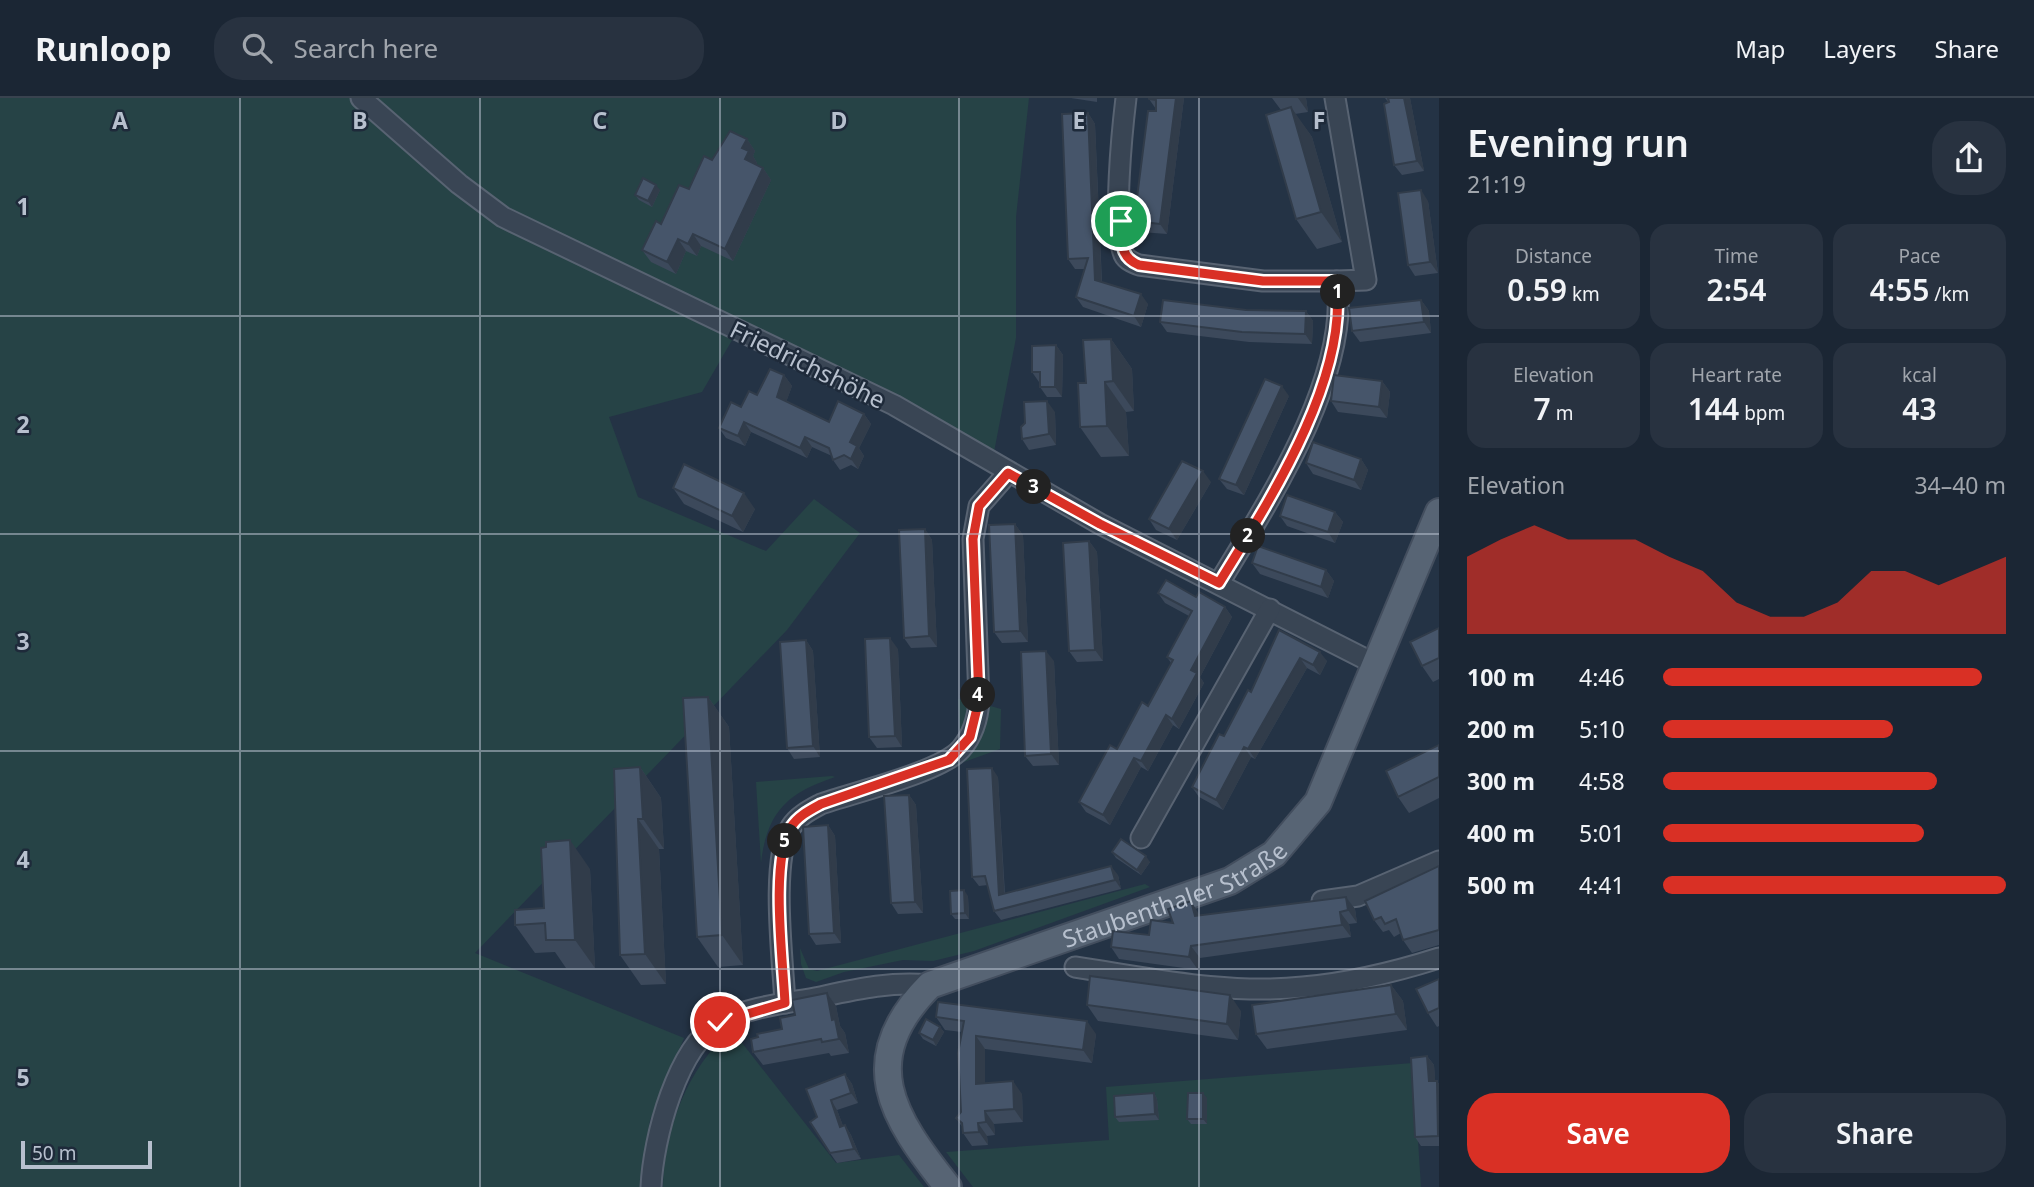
<!DOCTYPE html>
<meta charset="utf-8">
<style>
body{margin:0;font-family:"Noto Sans",sans-serif;background:#283240;color:#f1f3f6;height:100vh;display:flex;flex-direction:column;font-size:26px;white-space:nowrap}
*{box-sizing:border-box;margin:0}
p{font-size:23px;color:#a0a5ac}
.icon{flex:none;width:38px;height:38px;fill:none;stroke:currentColor;stroke-width:2;stroke-linecap:round;stroke-linejoin:round}
.map{position:relative;flex:1;overflow:hidden}
.drawer{display:flex;flex-direction:column;background:#1b2634;width:595px}
.drawer>*{flex:none}
.scale{position:absolute;left:21px;bottom:18px;width:131px;box-sizing:border-box;padding-left:7px;border:4px solid #b7c0ce;border-top:0;font-size:19px;line-height:24px;white-space:nowrap;color:#b7c0ce;-webkit-text-stroke:5px #1e2a3a;paint-order:stroke}
.pin{position:absolute;display:grid;place-items:center;width:60px;height:60px;color:#fff;margin:-30px;border:4px solid #fff;border-radius:50%;box-shadow:0 2px 7px #0007}
.km{position:absolute;width:35px;height:35px;margin:-18px;border-radius:50%;background:#222;color:#fff;font-size:19px;line-height:35px;text-align:center}
.round{display:grid;place-items:center;flex:none;width:74px;height:74px;border-radius:28px;background:#283240}
.headline{display:flex;align-items:center;justify-content:space-between;height:119px;padding:0 28px}
h1{font-size:38px;font-weight:600;line-height:52px}
.stats{display:grid;grid-template-columns:repeat(3,1fr);gap:10px;height:119px;padding:7px 28px}
.stats div{display:grid;align-content:center;border-radius:18px;background:#283240;text-align:center}
.stats b{font-size:30px;font-weight:600}
.stats small{font-size:19px;font-weight:400}
.stats p{font-size:19px}
.chart{height:196px;padding:14px 28px}
.chart p{display:flex;justify-content:space-between}
.chart svg{width:100%;height:126px;margin-top:7px;fill:#d93025;opacity:.7}
.action{display:flex;gap:14px;margin-top:auto;padding:14px 28px}
.action a{flex:1;height:80px;border-radius:28px;background:#d93025;color:#fff;font-size:28px;font-weight:600;line-height:80px;text-align:center}
.action a+a{background:#283240;color:#f1f3f6}
ul{padding:0 28px;list-style:none;font-size:23px}
li{display:grid;grid-template-columns:112px 84px 1fr;align-items:center;height:52px}
li i{height:18px;border-radius:9px;background:#d93025}
header{display:flex;align-items:center;gap:42px;box-sizing:border-box;height:98px;padding:0 35px;background:#1b2634;border-bottom:2px solid #39434f}
header strong{font-size:33px}
nav{display:flex;gap:38px;margin-inline-start:auto;font-size:24px}
.search{width:490px;height:63px;background:#283240;display:flex;align-items:center;gap:18px;box-sizing:border-box;padding:0 24px;border-radius:28px;color:#a0a5ac;font-size:26px}
main{display:flex;flex:1;min-height:0}
.map>svg:first-child{display:block}
</style>
<header>
<strong>Runloop</strong>
<div class="search"><svg class="icon" aria-label="search" viewBox="0 0 24 24"><circle cx="10" cy="10" r="6"/><path d="M15 15l6 6"/></svg>Search here</div>
<nav><a>Map</a><a>Layers</a><a>Share</a></nav>
</header>
<main>
<div class="map">
<svg width="1439" height="1089" viewBox="0 0 1439 1089">
<rect width="100%" height="100%" fill="#243345"/>
<g fill="#264346">
<path d="M0 0H1029L1016 119V240L994 354 735 237 702 294 609 319 638 399 766 453 814 401 860 435 787 532 475 855 684 940 650 1022 640 1089H0Z"/>
<path d="M958 601 971 604V613L960 638Z"/>
<path d="M987 607 1001 611 1000 651 942 672Z"/>
<path d="M832 678 835 679C787 695 767 714 761 765L756 684Z"/>
<path d="M1145 786 1150 789 974 853 933 863 903 862 844 874 816 884 806 880 801 866 800 850 809 871 817 873Z"/>
<path d="M732 932 836 1065 899 1057 924 1089H663C664 1032 688 968 732 932Z"/>
<path d="M1413 965 1421 1089H973L946 1054 1109 1042 1106 989Z"/>
</g>
<g fill="none" stroke-linecap="round" stroke-linejoin="round">
<g stroke="#586372" stroke-width="23">
<g id="minor">
<path d="M361 0 459 86 503 119 894 307 1100 426 1375 566"/>
<path d="M1126 0C1122 33 1113 125 1123 154 1125 162 1132 164 1139 167L1263 183H1337C1350 279 1268 404 1219 485"/>
<path d="M1335 0 1366 182 1337 183"/>
<path d="M1141 740 1270 511"/>
<path d="M1322 803 1358 798 1439 763"/>
<path d="M1075 869C1150 880 1227 897 1303 889 1349 885 1395 874 1439 860"/>
<path d="M785 905C783 863 770 762 791 729 798 718 810 712 821 706 852 695 941 674 961 651 973 637 978 620 979 602L973 441 979 408 1008 375"/>
<path d="M651 1089C653 1042 677 946 722 923 751 908 789 905 820 899 857 891 892 883 930 887"/>
</g>
</g>
<g stroke="#434e5e" stroke-width="30">
<g id="major">
<path id="s1" d="M948 1089C892 1019 855 962 930 887L1230 783 1274 756 1318 704 1439 414"/>
</g>
</g>
<use href="#minor" stroke="#394554" stroke-width="19"/>
<use href="#major" stroke="#576474" stroke-width="26"/>
</g>
<g fill="#3c495b">
<path d="M1071 0H1097V4Z"/>
<path d="M1184 0 1167 136 1141 134 1134 123 1156 13V11L1149 1Z"/>
<path d="M1272 0H1306L1308 14 1295 16 1312 39 1342 144 1317 151 1296 121 1281 12Z"/>
<path d="M1385 0H1410L1424 73 1402 77 1394 67 1388 4Z"/>
<path d="M1088 15 1095 26 1102 184 1148 206 1141 229 1083 209 1076 199 1085 171H1075L1068 161Z"/>
<path d="M747 41 755 53 753 58 757 65 756 67 763 70 771 82 733 163 701 148 697 158 686 153 676 176 651 164 642 152 661 126 689 91Z"/>
<path d="M660 92 652 109 639 102 635 97Z"/>
<path d="M1428 103 1438 175 1415 178 1408 167Z"/>
<path d="M1421 202 1429 213 1431 235 1360 244 1352 233Z"/>
<path d="M1246 212 1306 213 1313 223 1312 246 1249 244 1167 234 1160 224Z"/>
<path d="M1111 241 1132 271 1134 313 1126 314 1129 358 1101 359 1080 329 1086 285Z"/>
<path d="M1056 247 1063 257 1062 299H1047L1040 289V284H1039L1032 274Z"/>
<path d="M784 277 792 288 786 304 829 324 864 316 871 326 859 350 864 358 858 371 851 367 840 372 833 362 832 358 812 349 807 360 751 334 745 348 726 340 719 330 741 309Z"/>
<path d="M1382 283 1390 294 1387 320 1338 314 1331 303Z"/>
<path d="M1289 298 1244 397 1227 391 1219 381Z"/>
<path d="M1055 314 1056 347 1029 352 1022 341Z"/>
<path d="M1361 361 1368 372 1361 392 1313 376 1306 365Z"/>
<path d="M1211 384 1177 442 1156 432 1149 421Z"/>
<path d="M673 390 755 411 743 434 684 406Z"/>
<path d="M1335 414 1343 424 1335 445 1287 428 1280 418Z"/>
<path d="M1015 426 1023 437 1028 544 1002 545 994 534Z"/>
<path d="M925 431 932 442 937 549 911 550 904 540Z"/>
<path d="M1089 443 1097 454 1103 563 1077 564 1069 553Z"/>
<path d="M1252 465 1326 472 1334 483 1328 500 1260 476Z"/>
<path d="M1158 495 1196 499 1225 509 1232 519 1200 579 1204 585 1179 631 1173 627 1148 673 1141 669 1110 727 1086 714 1079 704 1148 608 1171 565 1167 559 1189 518 1165 505Z"/>
<path d="M1439 530V581L1433 584 1422 568Z"/>
<path d="M1279 532 1327 563 1320 577 1307 570 1255 661 1251 659 1223 712 1199 699 1192 689 1251 594Z"/>
<path d="M806 542 813 553 820 659 794 661 787 650Z"/>
<path d="M898 551 902 649 877 650 869 639Z"/>
<path d="M1054 563 1059 667 1033 668 1025 658Z"/>
<path d="M708 599 729 629 743 867 718 869 697 839Z"/>
<path d="M1439 647V700L1409 715 1398 699Z"/>
<path d="M640 669 661 700 664 751H659L666 886 641 887 620 857Z"/>
<path d="M998 679 1005 796 1118 777 1121 791 1001 822 994 813 988 787 979 788 972 779Z"/>
<path d="M909 697 916 707 923 815 898 816 891 805Z"/>
<path d="M828 727 835 738 841 845 816 847 809 836Z"/>
<path d="M1112 754 1150 764 1141 777 1116 760Z"/>
<path d="M1439 768V847L1412 855 1403 842 1401 835 1394 839 1389 832 1383 834 1374 822Z"/>
<path d="M590 771 595 870H566L555 854 535 855 515 827 544 810Z"/>
<path d="M968 798 969 821H955L951 816Z"/>
<path d="M1346 799 1355 811 1357 825 1349 826 1351 839 1200 860 1198 872 1119 861 1111 849 1149 837 1173 825 1199 816 1200 817Z"/>
<path d="M1439 881V928L1437 929 1428 915Z"/>
<path d="M1391 887 1403 903 1407 932 1267 951 1256 936Z"/>
<path d="M827 895 836 908 840 928 845 935 849 955 831 958 829 955 763 967 753 954 758 939 782 931 795 917Z"/>
<path d="M1087 907 1241 913 1238 942 1098 923Z"/>
<path d="M936 919 1096 936 1092 965 985 951V985L1022 996 1023 1024 994 1026 995 1037 987 1038 988 1047 972 1048 963 1035V1030L956 1020 961 1014 962 934 945 932Z"/>
<path d="M940 929 944 934 936 948 923 941 919 935Z"/>
<path d="M1427 958 1434 967 1435 983H1437L1439 986V1048H1421L1415 1039Z"/>
<path d="M845 976 852 986 858 1005 837 1012 843 1028 845 1027 851 1037 861 1061 837 1065 830 1055 817 1019Z"/>
<path d="M1154 995 1157 1001 1159 1022 1119 1024 1115 1019Z"/>
<path d="M1207 1000V1026H1191L1187 1021Z"/>
</g>
<g fill="#313c4a">
<path d="M1176 0H1184L1167 136 1160 126Z"/>
<path d="M1298 0H1306L1308 14Z"/>
<path d="M1404 0H1410L1424 73 1417 63Z"/>
<path d="M1291 9 1312 39 1342 144 1321 114Z"/>
<path d="M1088 15 1095 26 1102 192 1095 182Z"/>
<path d="M747 41 755 53 753 58 757 65 753 74 745 61 742 50Z"/>
<path d="M763 70 771 82 733 163 725 151Z"/>
<path d="M656 87 660 92 652 109 648 103Z"/>
<path d="M1421 92 1428 103 1438 175 1430 164Z"/>
<path d="M693 136 701 148 697 158 688 146Z"/>
<path d="M678 141 686 153 676 176 667 164Z"/>
<path d="M1141 196 1148 206 1141 229 1134 218Z"/>
<path d="M1421 202 1429 213 1431 235 1424 224Z"/>
<path d="M1306 213 1313 223 1312 246 1305 236Z"/>
<path d="M1111 241 1132 271 1134 313 1113 283Z"/>
<path d="M1056 247 1063 257 1062 299 1055 289Z"/>
<path d="M784 277 792 288 784 310 777 299Z"/>
<path d="M1382 283 1390 294 1387 320 1379 309Z"/>
<path d="M1105 284 1126 314 1129 358 1107 328Z"/>
<path d="M1282 288 1289 298 1244 397 1236 387Z"/>
<path d="M1047 303 1055 314 1056 347 1049 336Z"/>
<path d="M864 316 871 326 859 350 864 358 858 371 851 361 850 344Z"/>
<path d="M744 324 751 334 745 348 738 338Z"/>
<path d="M805 339 812 349 807 360 800 350Z"/>
<path d="M1361 361 1368 372 1361 392 1354 382Z"/>
<path d="M1203 373 1211 384 1177 442 1169 431Z"/>
<path d="M744 395 755 411 743 434 732 418Z"/>
<path d="M1335 414 1343 424 1335 445 1328 434Z"/>
<path d="M1015 426 1023 437 1028 544 1020 533Z"/>
<path d="M925 431 932 442 937 549 929 538Z"/>
<path d="M1089 443 1097 454 1103 563 1095 552Z"/>
<path d="M1326 472 1334 483 1328 500 1321 489Z"/>
<path d="M1225 509 1232 519 1200 579 1204 585 1179 631 1172 621 1191 572Z"/>
<path d="M890 540 898 551 902 649 895 638Z"/>
<path d="M806 542 813 553 820 659 813 648Z"/>
<path d="M1046 553 1054 563 1059 667 1051 656Z"/>
<path d="M1320 554 1327 563 1320 577 1313 567Z"/>
<path d="M1300 560 1307 570 1255 661 1248 651Z"/>
<path d="M708 599 729 629 743 867 722 837Z"/>
<path d="M1166 617 1173 627 1148 673 1141 663Z"/>
<path d="M1244 649 1251 659 1223 712 1216 702Z"/>
<path d="M1134 660 1141 669 1110 727 1103 717Z"/>
<path d="M640 669 661 700 664 751 643 721Z"/>
<path d="M992 670 998 679 1005 806 999 797Z"/>
<path d="M909 697 916 707 923 815 915 804Z"/>
<path d="M638 721 659 751 666 886 645 856Z"/>
<path d="M828 727 835 738 841 845 834 835Z"/>
<path d="M570 742 590 771 595 870 575 842Z"/>
<path d="M1146 758 1150 764 1141 777 1137 772Z"/>
<path d="M1111 768 1118 777 1121 791 1115 782Z"/>
<path d="M964 792 968 798 969 821 965 815Z"/>
<path d="M1346 799 1355 811 1357 825 1348 812Z"/>
<path d="M1191 803 1199 816 1204 830 1195 818Z"/>
<path d="M1340 814 1349 826 1351 839 1342 827Z"/>
<path d="M1191 848 1200 860 1198 872 1189 859Z"/>
<path d="M1391 887 1403 903 1407 932 1396 916Z"/>
<path d="M827 895 836 908 840 928 845 935 849 955 839 941 832 922Z"/>
<path d="M1230 897 1241 913 1238 942 1227 926Z"/>
<path d="M1087 923 1096 936 1092 965 1083 952Z"/>
<path d="M940 929 944 934 936 948 933 942Z"/>
<path d="M976 938 985 951V999L976 986Z"/>
<path d="M1427 958 1434 967 1436 993 1429 983Z"/>
<path d="M845 976 852 986 858 1005 851 995Z"/>
<path d="M1013 983 1022 996 1023 1024 1014 1011Z"/>
<path d="M1437 983 1439 986V1039L1438 1038Z"/>
<path d="M1154 995 1157 1001 1159 1022 1155 1016Z"/>
<path d="M1203 995 1207 1000V1026L1203 1021Z"/>
<path d="M831 1002 837 1012 847 1038 840 1029Z"/>
<path d="M985 1013 994 1026 995 1037 986 1024Z"/>
<path d="M978 1025 987 1038 988 1047 979 1034Z"/>
<path d="M845 1027 851 1037 861 1061 854 1051Z"/>
</g>
<g fill="#46556a" stroke="#313c4a" stroke-width="2">
<path d="M1149 0H1176L1160 126 1134 123 1148 13H1156V2L1149 1Z"/>
<path d="M1388 0H1404L1417 63 1394 67 1384 6 1389 4Z"/>
<path d="M1291 9 1321 114 1296 121 1266 17Z"/>
<path d="M1088 15 1095 182 1141 196 1134 218 1076 199 1088 160 1068 161 1062 16Z"/>
<path d="M730 33 747 41 742 50 749 53 745 61 763 70 725 151 693 136 688 146 678 141 667 164 642 152 656 123 661 126 679 87 689 91 704 58 712 62Z"/>
<path d="M643 80 656 87 648 103 635 97Z"/>
<path d="M1421 92 1430 164 1408 167 1398 95Z"/>
<path d="M1163 202 1246 212 1306 213 1305 236 1242 234 1160 224Z"/>
<path d="M1421 202 1424 224 1352 233 1349 210Z"/>
<path d="M1111 241 1113 283 1105 284 1107 328 1080 329 1078 285H1086L1083 242Z"/>
<path d="M1056 247 1055 289H1040V274H1032V248Z"/>
<path d="M770 271 784 277 777 299 829 324 838 303 864 316 850 344 857 348 851 361 844 357 833 362 829 350 805 339 800 350 744 324 738 338 719 330 731 304 741 309 749 293 757 297Z"/>
<path d="M1334 277 1382 283 1379 309 1331 303Z"/>
<path d="M1265 281 1282 288 1236 387 1219 381Z"/>
<path d="M1047 303 1049 336 1022 341 1021 329 1025 325 1024 304Z"/>
<path d="M1313 344 1361 361 1354 382 1306 365Z"/>
<path d="M1182 363 1203 373 1169 431 1149 421Z"/>
<path d="M684 366 744 395 732 418 673 390Z"/>
<path d="M1287 397 1335 414 1328 434 1280 418Z"/>
<path d="M1015 426 1020 533 994 534 989 427Z"/>
<path d="M925 431 929 538 904 540 899 432Z"/>
<path d="M1089 443 1095 552 1069 553 1063 445Z"/>
<path d="M1258 448 1326 472 1321 489 1252 465Z"/>
<path d="M1166 482 1196 499 1199 494 1225 509 1191 572 1197 575 1172 621 1166 617 1141 663 1134 660 1103 717 1079 704 1110 647 1117 651 1142 604 1148 608 1173 562 1167 559 1192 513 1158 495Z"/>
<path d="M1439 530V560L1422 568 1410 544Z"/>
<path d="M1279 532 1320 554 1313 567 1300 560 1248 651 1244 649 1216 702 1192 689 1219 636 1224 638 1248 592 1251 594Z"/>
<path d="M890 540 895 638 869 639 865 541Z"/>
<path d="M806 542 813 648 787 650 780 544Z"/>
<path d="M1046 553 1051 656 1025 658 1021 554Z"/>
<path d="M708 599 722 837 697 839 683 600Z"/>
<path d="M1439 647V679L1398 699 1386 673Z"/>
<path d="M640 669 643 721H638L645 856 620 857 614 671Z"/>
<path d="M992 670 999 797 1111 768 1115 782 994 813 985 778 972 779 967 671Z"/>
<path d="M909 697 915 804 891 805 884 698Z"/>
<path d="M828 727 834 835 809 836 803 729Z"/>
<path d="M1121 741 1146 758 1137 772 1112 754Z"/>
<path d="M570 742 575 842H546L545 825 515 827V812L544 810 541 750 546 749V744Z"/>
<path d="M1439 768V832L1403 842 1396 821 1385 826 1381 819 1374 822 1365 803Z"/>
<path d="M964 792 965 815 951 816 950 793Z"/>
<path d="M1346 799 1348 812 1340 814 1342 827 1191 848 1189 859 1111 849 1113 833 1149 837 1151 822 1173 825 1168 811 1191 803 1195 818Z"/>
<path d="M1090 878 1230 897 1227 926 1087 907Z"/>
<path d="M1439 881V910L1428 915 1416 891Z"/>
<path d="M1391 887 1396 916 1256 936 1252 907Z"/>
<path d="M827 895 832 922 835 921 839 941 822 944 821 941 753 954 751 941 758 939 757 936 782 931 780 920 795 917 792 902Z"/>
<path d="M938 904 1087 923 1083 952 976 938V986L1013 983 1014 1011 985 1013 986 1024 978 1025 979 1034 963 1035 962 1025 956 1020 961 1014 958 955 964 923 936 919Z"/>
<path d="M926 921 940 929 933 942 919 935Z"/>
<path d="M1427 958 1429 983H1437L1438 1038 1415 1039 1411 960Z"/>
<path d="M845 976 851 995 831 1002 840 1029 845 1027 854 1051 830 1055 810 1024 817 1019 806 991Z"/>
<path d="M1154 995 1155 1016 1115 1019 1114 998Z"/>
<path d="M1188 995H1203V1021H1187Z"/>
</g>
<g fill="none" stroke-linecap="round" stroke-linejoin="round">
<g stroke="#fff" stroke-width="14">
<path id="route" d="M720 924 785 905C783 863 770 762 791 729 798 718 810 712 821 706L949 662 970 639 979 602 973 441 979 408 1008 375 1100 426 1219 485C1268 405 1350 279 1336 183H1263L1139 167C1119 159 1122 143 1121 123"/>
</g>
<use href="#route" stroke="#d93025" stroke-width="9"/>
</g>
<path fill="none" stroke="#b7c0ce" stroke-width="2" stroke-opacity="0.55" d="M240 0V1089M480 0V1089M720 0V1089M959 0V1089M1199 0V1089M0 218H1439M0 436H1439M0 653H1439M0 871H1439"/>
<g text-anchor="middle" dominant-baseline="central" stroke-width="5" stroke-linejoin="round" paint-order="stroke">
<g font-size="24" fill="#b7c0ce" stroke="#1e2a3a">
<text transform="translate(808 266) rotate(26)">Friedrichshöhe</text>
<text stroke="none"><textPath href="#s1" startOffset="492">Staubenthaler Straße</textPath></text>
</g>
</g>
<g font-size="23" text-anchor="middle" font-weight="bold" fill="#b7c0ce" stroke="#1e2a3a" stroke-width="5" stroke-linejoin="round" paint-order="stroke">
<text x="120" y="31">A</text>
<text x="360" y="31">B</text>
<text x="600" y="31">C</text>
<text x="839" y="31">D</text>
<text x="1079" y="31">E</text>
<text x="1319" y="31">F</text>
<text x="23" y="117">1</text>
<text x="23" y="335">2</text>
<text x="23" y="552">3</text>
<text x="23" y="770">4</text>
<text x="23" y="988">5</text>
</g>
</svg>
<div class="scale">50 m</div>
<div class="pin" style="left:1121px;top:123px;background:#1e9e55"><svg class="icon" aria-label="arrive" viewBox="0 0 24 24"><path d="M6 21V4h12l-3 4 3 4H6"/></svg></div>
<div class="pin" style="left:720px;top:924px;background:#d93025"><svg class="icon" aria-label="check" viewBox="0 0 24 24"><path d="M5 12l5 5 9-10"/></svg></div>
<b class="km" style="left:1338px;top:194px">1</b>
<b class="km" style="left:1248px;top:438px">2</b>
<b class="km" style="left:1034px;top:389px">3</b>
<b class="km" style="left:978px;top:597px">4</b>
<b class="km" style="left:785px;top:743px">5</b>
</div>
<section class="drawer">
<div class="headline"><div><h1>Evening run</h1><p>21:19</p></div><a class="round"><svg class="icon" aria-label="share" viewBox="0 0 24 24"><path d="M12 15V3M7 8l5-5 5 5M5 13v7h14v-7"/></svg></a></div>
<div class="stats">
<div><p>Distance</p><b>0.59<small> km</small></b></div>
<div><p>Time</p><b>2:54</b></div>
<div><p>Pace</p><b>4:55<small> /km</small></b></div>
</div>
<div class="stats">
<div><p>Elevation</p><b>7<small> m</small></b></div>
<div><p>Heart rate</p><b>144<small> bpm</small></b></div>
<div><p>kcal</p><b>43</b></div>
</div>
<div class="chart"><p><span>Elevation</span>34–40 m</p>
<svg viewBox="0 0 160 44" preserveAspectRatio="none"><path d="M0 44V17L10 11L20 6L30 11L40 11L50 11L60 17L70 22L80 33L90 38L100 38L110 33L120 22L130 22L140 27L150 22L160 17V44z"/></svg>
</div>
<ul>
<li><b>100 m</b>4:46<i style="width:93%"></i></li>
<li><b>200 m</b>5:10<i style="width:67%"></i></li>
<li><b>300 m</b>4:58<i style="width:80%"></i></li>
<li><b>400 m</b>5:01<i style="width:76%"></i></li>
<li><b>500 m</b>4:41<i style="width:100%"></i></li>
</ul>
<div class="action"><a>Save</a><a>Share</a></div>
</section>
</main>
